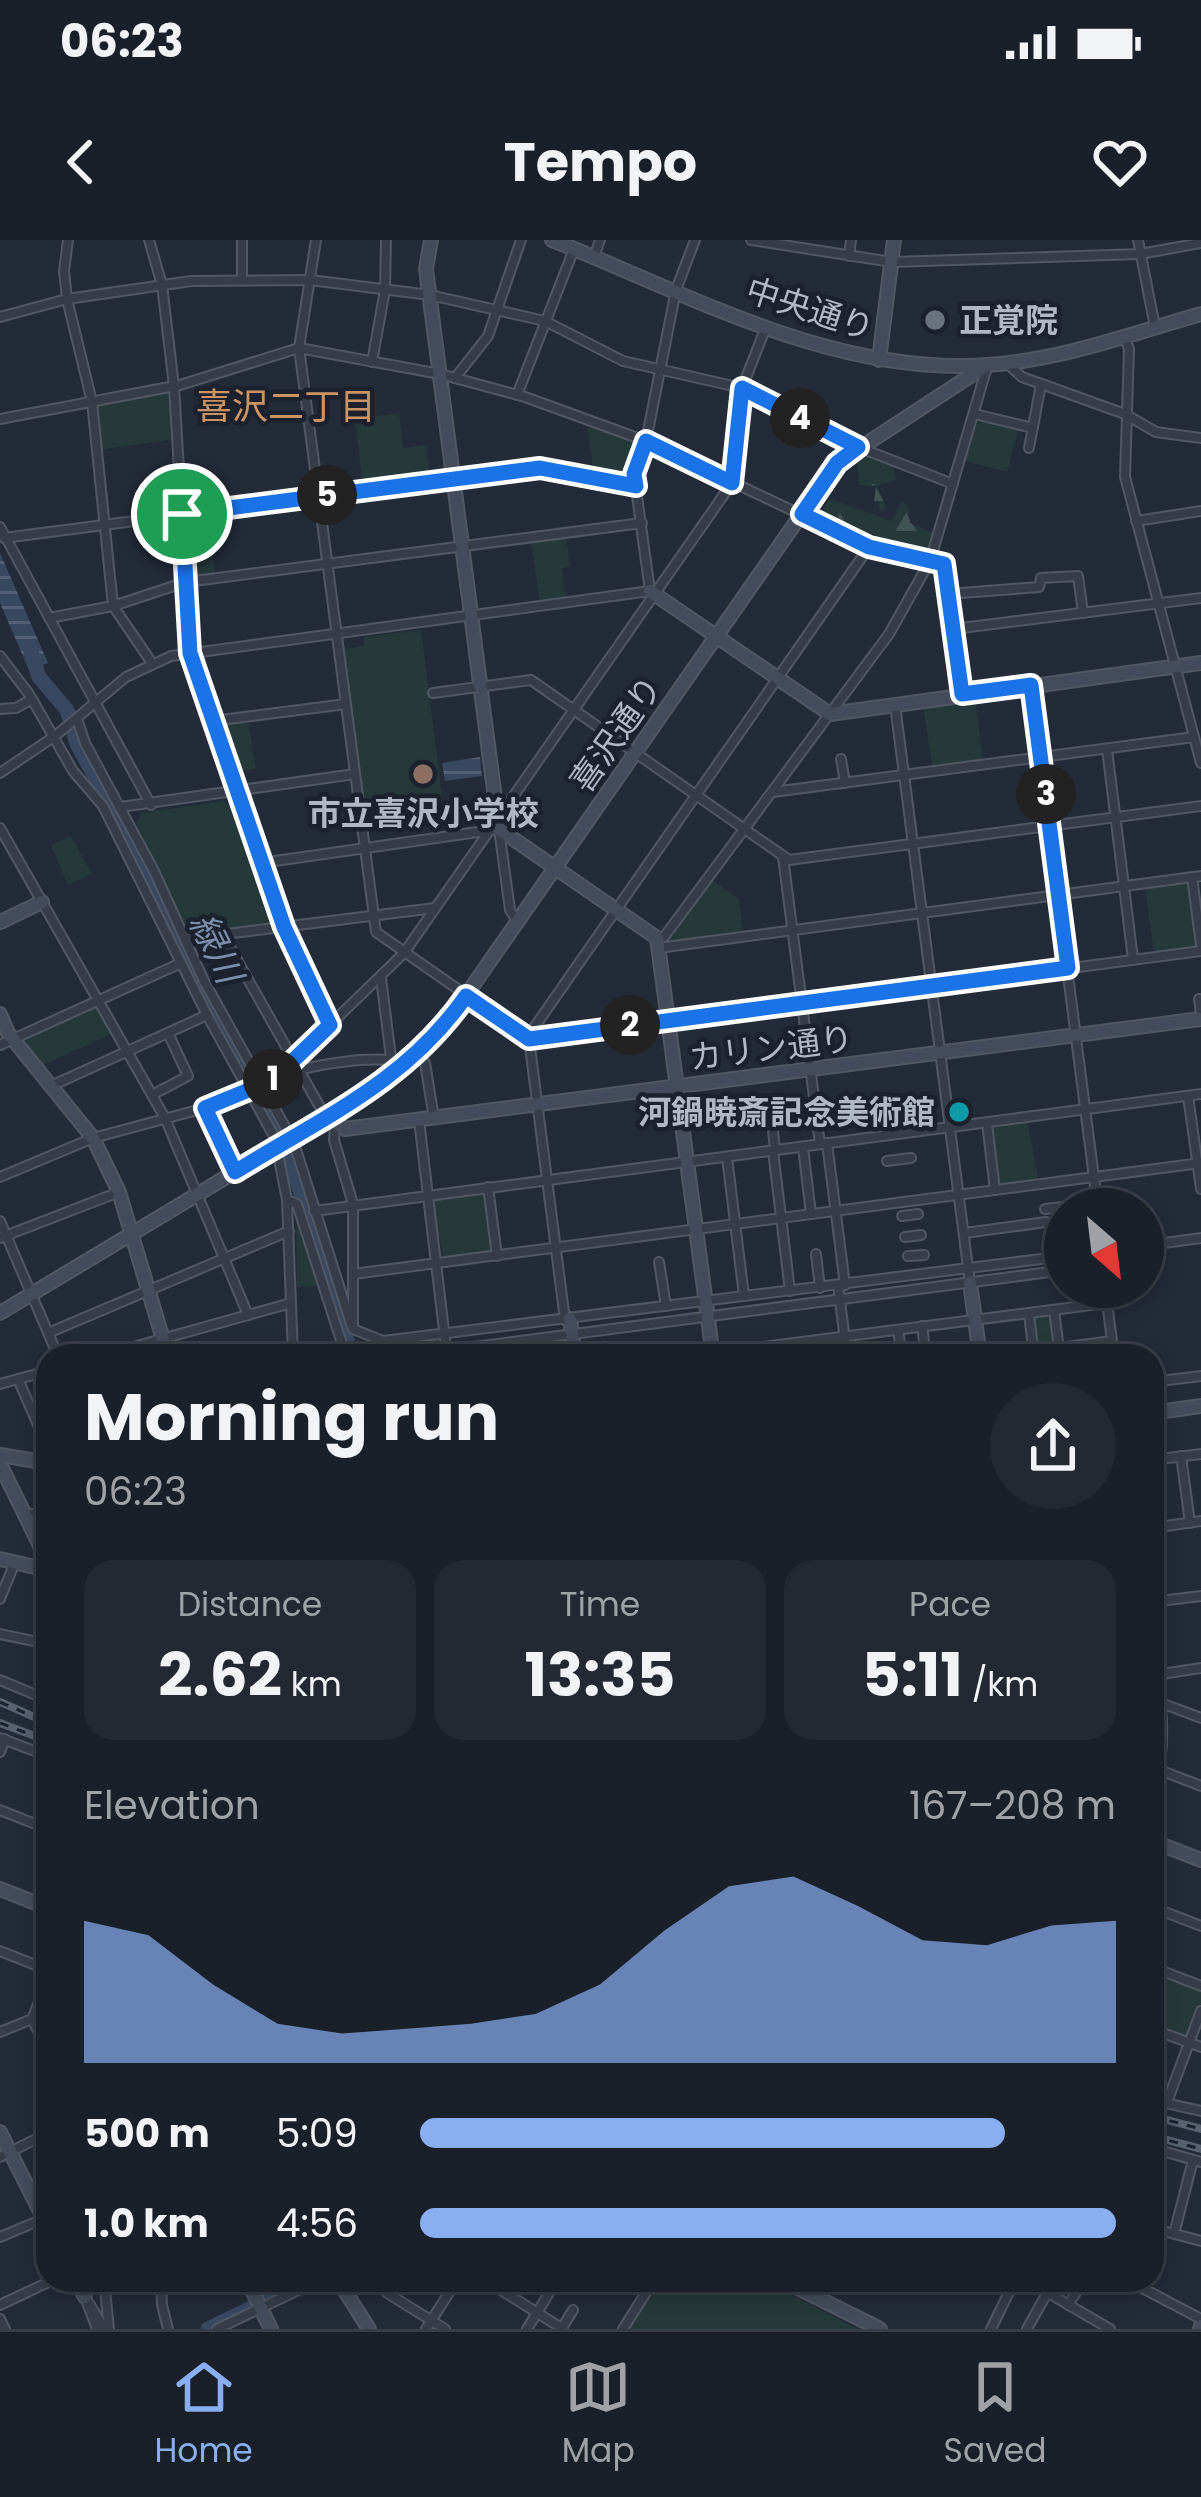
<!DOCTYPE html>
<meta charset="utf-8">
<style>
body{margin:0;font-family:Poppins,"Noto Sans JP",sans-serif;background:#232832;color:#f1f3f6;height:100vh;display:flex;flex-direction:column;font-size:45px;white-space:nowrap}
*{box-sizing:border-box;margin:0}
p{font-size:39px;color:#9fa3a8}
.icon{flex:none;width:66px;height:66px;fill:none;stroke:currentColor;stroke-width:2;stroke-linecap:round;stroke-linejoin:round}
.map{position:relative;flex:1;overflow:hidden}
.details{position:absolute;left:36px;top:1104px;width:1128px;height:948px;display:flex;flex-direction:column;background:#1a202a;border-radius:36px;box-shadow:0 6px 18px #0003,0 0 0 3px #383e47}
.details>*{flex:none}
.needle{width:78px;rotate:152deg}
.fabs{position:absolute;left:1044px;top:948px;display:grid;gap:24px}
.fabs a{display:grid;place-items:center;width:120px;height:120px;border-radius:50%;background:#1a202a;box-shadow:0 6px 18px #0003,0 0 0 3px #383e47;font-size:60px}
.pin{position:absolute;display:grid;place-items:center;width:102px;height:102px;color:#fff;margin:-51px;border:6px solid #fff;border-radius:50%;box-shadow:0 3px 12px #0007}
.km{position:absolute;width:60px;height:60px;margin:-30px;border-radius:50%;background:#222;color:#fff;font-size:33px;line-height:60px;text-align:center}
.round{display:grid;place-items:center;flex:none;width:126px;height:126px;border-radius:63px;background:#232832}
.summary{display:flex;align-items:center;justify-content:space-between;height:204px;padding:0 48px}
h1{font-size:66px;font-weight:700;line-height:90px}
.stats{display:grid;grid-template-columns:repeat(3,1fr);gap:18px;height:204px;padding:12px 48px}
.stats div{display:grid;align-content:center;border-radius:30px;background:#232832;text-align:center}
.stats b{font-size:60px;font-weight:700}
.stats small{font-size:33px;font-weight:400}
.stats p{font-size:33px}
.chart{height:336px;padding:24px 48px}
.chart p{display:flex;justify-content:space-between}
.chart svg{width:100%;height:216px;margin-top:12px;fill:#89aff2;opacity:.7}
ul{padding:0 48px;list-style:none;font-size:39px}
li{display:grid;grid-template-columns:192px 144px 1fr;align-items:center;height:90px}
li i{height:30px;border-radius:15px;background:#89aff2}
.status{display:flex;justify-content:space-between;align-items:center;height:84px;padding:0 60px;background:#1a202a;direction:ltr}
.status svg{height:33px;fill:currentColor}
header{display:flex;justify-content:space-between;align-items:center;height:156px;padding:0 48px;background:#1a202a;font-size:54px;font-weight:700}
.dock{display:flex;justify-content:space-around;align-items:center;height:168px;border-top:3px solid #383e47;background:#1a202a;font-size:33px;color:#9fa3a8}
.dock a{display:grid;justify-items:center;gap:6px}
.dock .current{color:#89aff2}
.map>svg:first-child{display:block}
</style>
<div class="status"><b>06:23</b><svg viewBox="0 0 49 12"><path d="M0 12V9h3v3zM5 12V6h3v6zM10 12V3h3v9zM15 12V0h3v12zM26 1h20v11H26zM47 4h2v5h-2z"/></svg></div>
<header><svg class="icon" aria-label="back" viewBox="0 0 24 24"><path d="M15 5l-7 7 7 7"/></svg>Tempo<svg class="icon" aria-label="heart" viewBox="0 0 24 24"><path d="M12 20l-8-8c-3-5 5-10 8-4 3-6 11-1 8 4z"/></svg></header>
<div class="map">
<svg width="1201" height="2089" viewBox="0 0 1201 2089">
<defs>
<pattern id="forest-firs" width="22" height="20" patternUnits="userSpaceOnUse" patternTransform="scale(3)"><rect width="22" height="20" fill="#25383a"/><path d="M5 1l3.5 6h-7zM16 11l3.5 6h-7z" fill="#425355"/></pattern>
<pattern id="water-rules" width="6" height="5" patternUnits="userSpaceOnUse" patternTransform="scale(3)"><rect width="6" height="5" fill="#394861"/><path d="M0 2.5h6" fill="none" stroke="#536076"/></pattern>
</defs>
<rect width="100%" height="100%" fill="#232b38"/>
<g fill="#25383a">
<path d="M171 151 175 199 98 210 94 165Z"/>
<path d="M399 173 403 208 426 205 430 239 363 248 355 179Z"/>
<path d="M981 181 1018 190 1007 232 965 221 976 184Z"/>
<path d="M587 186 639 203 631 230 633 241 594 235Z"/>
<path d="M210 291 215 335 190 339 186 294Z"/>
<path d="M566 295 570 327 562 328 566 359 540 363 531 300Z"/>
<path d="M421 390 442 555 363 566 343 409 364 406V397Z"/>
<path d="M975 458 983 519 932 526 923 465Z"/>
<path d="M248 480 256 529 234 532 218 486Z"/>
<path d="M223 561 235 569 275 683 189 695 136 583 142 573Z"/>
<path d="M71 596 92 634 68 645 51 605Z"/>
<path d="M711 640 739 659 743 691 669 701Z"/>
<path d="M1187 642 1198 705 1154 714 1145 648Z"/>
<path d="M95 768 112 794 43 825 26 803 29 797Z"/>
<path d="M1027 881 1038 936 1035 941 999 945 990 889Z"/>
<path d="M485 951 493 1012 443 1018 433 959Z"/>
<path d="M296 973 317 1046 297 1047Z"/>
<path d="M1050 1075 1058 1116H1037L1032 1079Z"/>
<path d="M1152 1731 1201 1748V1764L1188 1798 1152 1785Z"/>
<path d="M661 2040H762L858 2089H630Z"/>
</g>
<g fill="url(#forest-firs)">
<path d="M864 216 892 223 896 239 877 246 886 267 882 274 878 263 874 261 876 246 859 245 857 220Z"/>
<path d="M830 259 892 281 901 262 907 264 910 283 935 294 928 316 873 302 816 277Z"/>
</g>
<g fill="url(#water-rules)">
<path d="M0 313 48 423 29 430 0 363Z"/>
<path d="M480 517 482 536 445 541 442 523Z"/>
</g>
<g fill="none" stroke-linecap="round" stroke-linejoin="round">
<g stroke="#394861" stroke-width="15">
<path d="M30 408 39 437 67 470 77 504 122 585 209 763 281 890 352 1116"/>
<path d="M208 2089 310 2040"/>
</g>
<g stroke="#515863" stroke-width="12">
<g id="street">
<path d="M68 0 64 31 67 59 92 162 113 366 152 423"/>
<path d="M149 0 162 45 174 146 190 413 285 692 330 785"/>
<path d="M316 0 299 108 376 692 529 799 1201 711"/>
<path d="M751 0 892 22 1140 14 1201 3"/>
<path d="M1138 0 1155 87"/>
<path d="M849 16 851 0"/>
<path d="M594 17 600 0"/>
<path d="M242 40V0"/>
<path d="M0 77 67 59 191 41 310 40 430 55 545 81 623 121 742 148 858 207 953 244"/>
<path d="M1125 98 1129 109 1125 237 1201 523"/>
<path d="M372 122 385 50 386 0"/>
<path d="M1008 124 1022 137 1125 174 1156 192 1201 198"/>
<path d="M455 138 488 96 521 0"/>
<path d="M517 155 574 9"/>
<path d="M974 174 1033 188"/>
<path d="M0 179 180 145 299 108 440 134 525 157 646 201 869 307 944 324 962 454"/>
<path d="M1029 208 1041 144"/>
<path d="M1136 281 1201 271"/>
<path d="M0 287 151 565"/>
<path d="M4 298 540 228 636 246"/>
<path d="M948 354 1039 347 1041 338 1078 336 1083 373"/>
<path d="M49 378 113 366 186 342 642 283"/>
<path d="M953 389 1201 358"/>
<path d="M0 416 29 454 73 531 103 566 207 775 275 898 287 960 293 1116"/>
<path d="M1031 447 1098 969"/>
<path d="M433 453 531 440 789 620 1201 566"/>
<path d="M895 465 970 1043"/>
<path d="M0 469 16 468 32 459"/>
<path d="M77 479 85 503 154 631 204 741 294 903 352 1087"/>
<path d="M213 481 346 464"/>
<path d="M1107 509 1133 719"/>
<path d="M841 519 845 543"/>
<path d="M0 533 55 496 126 437 171 416 650 351 634 234 646 201 676 50 695 0"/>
<path d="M773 552 1194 497"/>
<path d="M120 567 355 534"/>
<path d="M0 588 165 878 248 1075"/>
<path d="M783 617 820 904"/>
<path d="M261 623 499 589 510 670 517 681"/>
<path d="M1192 637 1201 705"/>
<path d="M223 695 325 876"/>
<path d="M657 698 664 697 889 394 930 321 987 127"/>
<path d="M185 699 435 668"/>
<path d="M658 708 1201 636"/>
<path d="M381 738 391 818"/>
<path d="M1199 759 1201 774"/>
<path d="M0 805 181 723"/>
<path d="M418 814 425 823 434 878"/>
<path d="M280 837C306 825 380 813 405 824"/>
<path d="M273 840 404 713 732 243 742 148 766 87"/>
<path d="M51 846 207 775"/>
<path d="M152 855 188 836 168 793"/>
<path d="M1188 856 1201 949"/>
<path d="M205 868 235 932"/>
<path d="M419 880 447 1116"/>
<path d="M772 881 775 910"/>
<path d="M987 883 995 950"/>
<path d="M335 886 334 900 353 964V1089L383 1101 1065 1016"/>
<path d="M827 903 845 1045"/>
<path d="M803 907 811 974"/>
<path d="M773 911 790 1051"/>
<path d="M727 917 744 1056"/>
<path d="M887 921 911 918"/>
<path d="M0 937 93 898 205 868 266 843"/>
<path d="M488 947 497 1016"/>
<path d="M287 960 297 964 346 1116"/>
<path d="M1045 969 1097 963"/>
<path d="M314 971 1201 854"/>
<path d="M902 976 918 974"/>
<path d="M0 981 58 1116"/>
<path d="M965 993 1046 982"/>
<path d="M905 997 921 995"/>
<path d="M0 998 119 952"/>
<path d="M1143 1006 1201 998"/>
<path d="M816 1014 820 1048"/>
<path d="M908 1016 924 1015"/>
<path d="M659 1022 666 1066"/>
<path d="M353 1034 1201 923"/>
<path d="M838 1045 847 1116"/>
<path d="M1105 1047 1114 1116"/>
<path d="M1054 1070 1060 1116"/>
<path d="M1029 1074 1034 1116"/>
<path d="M565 1080 529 799 531 792 869 307"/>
<path d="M922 1086 926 1116"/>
<path d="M898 1090 902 1116"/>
<path d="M48 1093 289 991"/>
<path d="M1059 1108 1112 1101"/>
<path d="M101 1116 291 1063"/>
<path d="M358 1116H372"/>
<path d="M404 1116 1065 1030"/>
<path d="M691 1116 1107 1063"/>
<path d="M975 1116 1033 1108"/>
<path d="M18 1139 48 1208"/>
<path d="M1152 1142 1201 1136"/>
<path d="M0 1144 48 1131"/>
<path d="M1181 1216 1190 1283"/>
<path d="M1152 1220 1201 1214"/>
<path d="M24 1274H48"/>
<path d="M1152 1288 1201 1281"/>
<path d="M0 1359 15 1322"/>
<path d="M1152 1362 1201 1356"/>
<path d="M0 1394 48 1404"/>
<path d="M1152 1400C1159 1451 1171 1503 1152 1552"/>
<path d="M1155 1435 1201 1428"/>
<path d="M0 1440 48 1460"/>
<path d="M1161 1463 1201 1478"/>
<path d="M0 1498 48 1516"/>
<path d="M0 1512 5 1499"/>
<path d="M1152 1527 1201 1546"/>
<path d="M0 1570 48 1589"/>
<path d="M1152 1667 1201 1686"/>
<path d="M0 1711 48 1730"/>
<path d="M1152 1727 1201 1746"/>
<path d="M32 1779 48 1811"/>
<path d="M1152 1789 1201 1807"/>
<path d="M0 1792 32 1779 48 1740"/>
<path d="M1152 1809 1157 1811"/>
<path d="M1152 1860 1201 1871"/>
<path d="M1167 1862 1201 1771"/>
<path d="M1152 1908 1201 1922"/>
<path d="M0 1917 48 1893"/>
<path d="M1152 1988 1201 2001"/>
<path d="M1174 1994 1193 1920"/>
<path d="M0 1997 43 1979"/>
<path d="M104 2040 109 2089"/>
<path d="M161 2040 162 2065 168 2089"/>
<path d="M380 2040 387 2053 445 2089"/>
<path d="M485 2040 563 2089"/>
<path d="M1026 2040 1110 2089"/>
<path d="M1127 2040 1201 2079"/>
<path d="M85 2057 105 2089"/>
<path d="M85 2057 97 2089"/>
<path d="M0 2065 53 2040"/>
<path d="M1068 2065 1084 2040"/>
<path d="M0 2079 5 2089"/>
<path d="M562 2088 573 2070"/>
<path d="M217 2089 319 2040"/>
<path d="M426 2089 457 2040"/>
<path d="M527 2089 557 2040"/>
<path d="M623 2089 654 2040"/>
<path d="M991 2089 1015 2040"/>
<path d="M1027 2089 1047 2053"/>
</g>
</g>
<g stroke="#515863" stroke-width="16">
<g id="secondary">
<path d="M431 0 426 29 499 589 657 698 713 1116"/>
<path d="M552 0C691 55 834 136 988 125 1061 120 1131 94 1201 74"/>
<path d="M879 120 894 0"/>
<path d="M650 351 830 474 1201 423"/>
<path d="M0 682 42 662"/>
<path d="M0 774 8 793 93 898 119 952 168 1116"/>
<path d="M326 877 345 889 1201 779"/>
<path d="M970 1043 980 1116"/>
<path d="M0 1073 381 844 418 814 451 777 837 223 987 125"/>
<path d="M570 1079 575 1116"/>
<path d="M1152 1173 1201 1166"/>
<path d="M0 1215 48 1223"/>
<path d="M0 1224 48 1322"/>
<path d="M0 1319 48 1330"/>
<path d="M1152 1601 1201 1620"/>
<path d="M0 1649 48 1668"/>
<path d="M0 1892 48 1987"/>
<path d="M76 2040 85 2057"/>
<path d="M247 2040 271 2089"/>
<path d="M338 2040 369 2089"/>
<path d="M782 2040 880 2089"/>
<path d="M1200 2089 1201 2086"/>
</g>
</g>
<use href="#street" stroke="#363d49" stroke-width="8"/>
<use href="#secondary" stroke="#444c5b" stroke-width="12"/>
<g stroke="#586170" stroke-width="8">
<g id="rail">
<path d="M0 1462 48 1483"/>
<path d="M0 1483 48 1501"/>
<path d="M1152 1876 1201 1889"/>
<path d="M1152 1896 1201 1909"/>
</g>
</g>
<use href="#rail" stroke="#1b222d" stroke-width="3" stroke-dasharray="9" stroke-linecap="butt"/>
</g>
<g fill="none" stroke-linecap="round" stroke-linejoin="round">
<g stroke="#fff" stroke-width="24">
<path id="route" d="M742 148 858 207 837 223 802 274 869 307 944 324 962 454 1031 445 1068 728 529 799 466 756C406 842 322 878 235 932L205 868 273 840 330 785 284 687 190 413 182 274 540 228 636 246 634 234 646 201 732 243Z"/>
</g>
<use href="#route" stroke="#1a73e8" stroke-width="15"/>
</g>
<circle fill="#6b7280" stroke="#1b222d" stroke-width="4.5" cx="935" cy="80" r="12"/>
<circle fill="#8d6e63" stroke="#1b222d" stroke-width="4.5" cx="423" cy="534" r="12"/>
<circle fill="#0f9aa8" stroke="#1b222d" stroke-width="4.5" cx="959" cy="872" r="12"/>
<g text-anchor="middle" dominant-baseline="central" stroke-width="9" stroke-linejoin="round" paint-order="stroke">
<g font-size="33" fill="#b1b8c5" stroke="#1b222d">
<text transform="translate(810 69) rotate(18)">中央通り</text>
<text transform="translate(616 494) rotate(-55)">喜沢通り</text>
<text transform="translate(771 808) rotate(-7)">カリン通り</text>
</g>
<g font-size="33" font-weight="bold" fill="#b1b8c5" stroke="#1b222d" text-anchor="start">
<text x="959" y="80">正覚院</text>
<text x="423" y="573" text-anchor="middle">市立喜沢小学校</text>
<text x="935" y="872" text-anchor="end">河鍋暁斎記念美術館</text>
</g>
<g font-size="36" fill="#cd9463" stroke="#1b222d">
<text x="286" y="166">喜沢二丁目</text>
</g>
<g font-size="36" font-style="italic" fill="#7b8eab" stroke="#1b222d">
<text transform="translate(216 708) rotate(64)">緑川</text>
</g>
</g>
</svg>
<div class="fabs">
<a><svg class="needle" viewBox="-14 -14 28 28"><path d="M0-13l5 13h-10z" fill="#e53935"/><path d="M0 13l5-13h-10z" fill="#9fa3a8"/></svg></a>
</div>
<div class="pin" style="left:182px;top:274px;background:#1e9e55"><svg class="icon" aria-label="arrive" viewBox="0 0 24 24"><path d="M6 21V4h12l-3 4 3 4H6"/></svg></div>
<b class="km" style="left:273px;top:839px">1</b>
<b class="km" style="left:630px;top:785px">2</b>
<b class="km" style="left:1046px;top:554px">3</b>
<b class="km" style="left:800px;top:178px">4</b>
<b class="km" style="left:327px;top:255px">5</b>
<section class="details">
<div class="summary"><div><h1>Morning run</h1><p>06:23</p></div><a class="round"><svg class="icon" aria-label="share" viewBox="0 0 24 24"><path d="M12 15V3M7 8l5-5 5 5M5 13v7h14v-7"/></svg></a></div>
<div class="stats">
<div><p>Distance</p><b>2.62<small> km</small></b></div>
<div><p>Time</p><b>13:35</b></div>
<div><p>Pace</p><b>5:11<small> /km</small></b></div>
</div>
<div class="chart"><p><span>Elevation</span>167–208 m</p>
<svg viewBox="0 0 160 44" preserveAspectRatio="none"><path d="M0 44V15L10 18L20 28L30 36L40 38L50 37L60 36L70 34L80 28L90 17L100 8L110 6L120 12L130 19L140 20L150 16L160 15V44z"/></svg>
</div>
<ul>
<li><b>500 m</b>5:09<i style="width:84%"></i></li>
<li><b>1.0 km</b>4:56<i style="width:100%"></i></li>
</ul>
</section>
</div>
<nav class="dock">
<a class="current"><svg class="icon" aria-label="home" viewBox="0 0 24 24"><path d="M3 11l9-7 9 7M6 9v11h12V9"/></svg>Home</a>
<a><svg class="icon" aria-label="map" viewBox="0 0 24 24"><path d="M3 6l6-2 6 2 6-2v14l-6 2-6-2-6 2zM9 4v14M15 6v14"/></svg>Map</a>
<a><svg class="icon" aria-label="saved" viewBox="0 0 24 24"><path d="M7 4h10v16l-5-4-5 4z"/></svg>Saved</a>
</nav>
